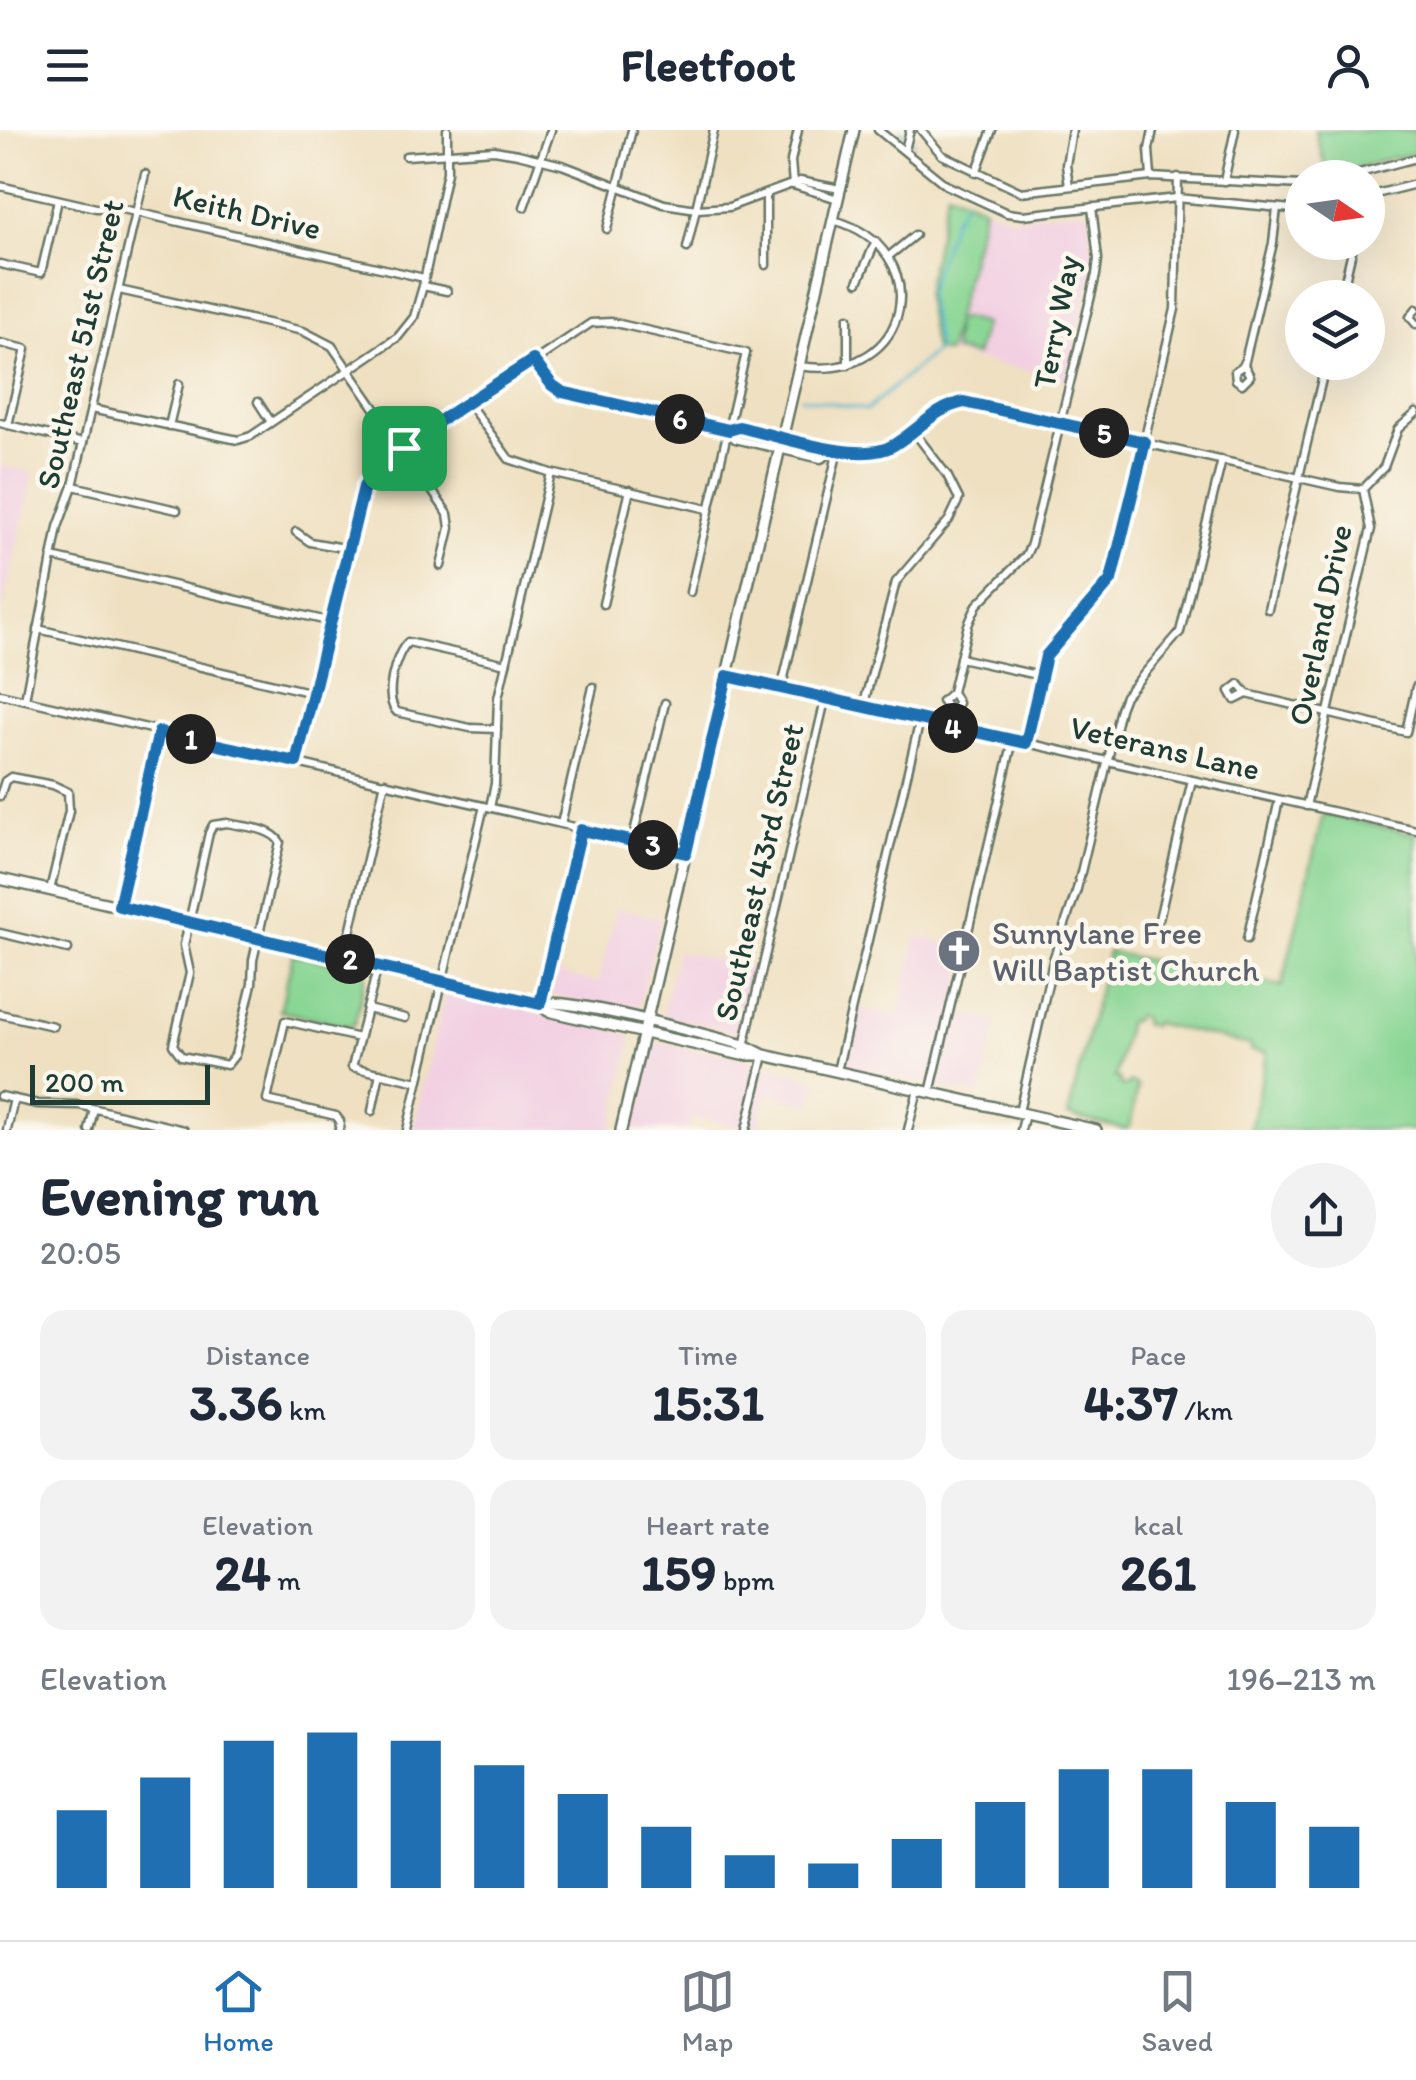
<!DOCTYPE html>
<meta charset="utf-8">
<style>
body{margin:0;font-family:Itim,sans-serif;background:#f2f2f3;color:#1f2937;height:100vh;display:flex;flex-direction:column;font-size:38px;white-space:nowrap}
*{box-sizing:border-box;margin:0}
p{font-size:32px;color:#747a83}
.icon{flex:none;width:55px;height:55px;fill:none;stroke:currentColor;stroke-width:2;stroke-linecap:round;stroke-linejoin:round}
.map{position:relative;height:1000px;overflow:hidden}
.sheet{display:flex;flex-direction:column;background:#fff;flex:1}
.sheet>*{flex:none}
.needle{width:65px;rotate:103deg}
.buttons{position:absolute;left:1285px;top:30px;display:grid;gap:20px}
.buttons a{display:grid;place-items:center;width:100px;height:100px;border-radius:50%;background:#fff;box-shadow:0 10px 40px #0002;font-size:50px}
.scale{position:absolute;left:30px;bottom:25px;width:180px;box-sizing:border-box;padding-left:10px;border:5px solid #1f3d34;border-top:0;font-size:28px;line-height:35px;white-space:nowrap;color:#1f3d34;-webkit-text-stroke:8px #fbf7ec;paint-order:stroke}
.pin{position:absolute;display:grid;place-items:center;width:85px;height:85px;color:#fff;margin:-42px;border-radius:20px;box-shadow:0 5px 15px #0006}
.km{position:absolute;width:50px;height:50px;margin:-25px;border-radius:50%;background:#222;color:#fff;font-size:28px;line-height:50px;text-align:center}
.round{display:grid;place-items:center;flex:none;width:105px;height:105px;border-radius:52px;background:#f2f2f3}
.overview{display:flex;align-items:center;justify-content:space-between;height:170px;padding:0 40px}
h1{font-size:55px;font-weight:700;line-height:75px}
.stats{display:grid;grid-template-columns:repeat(3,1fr);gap:15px;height:170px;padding:10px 40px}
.stats div{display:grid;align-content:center;border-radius:25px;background:#f2f2f3;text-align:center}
.stats b{font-size:50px;font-weight:700}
.stats small{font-size:28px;font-weight:400}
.stats p{font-size:28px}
.chart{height:280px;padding:20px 40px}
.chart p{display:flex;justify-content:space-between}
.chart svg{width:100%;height:180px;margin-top:10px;stroke:#1f6fb2;stroke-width:6}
header{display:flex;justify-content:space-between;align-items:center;height:130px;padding:0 40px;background:#fff;font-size:45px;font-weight:700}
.menu{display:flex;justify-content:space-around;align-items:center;height:140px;border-top:2px solid #e0e1e3;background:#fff;font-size:28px;color:#747a83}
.menu a{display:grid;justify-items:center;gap:5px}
.menu .active{color:#1f6fb2}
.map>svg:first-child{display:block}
</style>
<header><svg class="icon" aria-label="menu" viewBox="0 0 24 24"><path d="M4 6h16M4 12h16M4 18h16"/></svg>Fleetfoot<svg class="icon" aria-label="person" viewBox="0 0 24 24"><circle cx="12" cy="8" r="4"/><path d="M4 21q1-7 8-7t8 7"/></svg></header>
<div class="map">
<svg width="1416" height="1000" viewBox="0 0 1416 1000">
<rect width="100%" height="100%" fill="#fbf7ec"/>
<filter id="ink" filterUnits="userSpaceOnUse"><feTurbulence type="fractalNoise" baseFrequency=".01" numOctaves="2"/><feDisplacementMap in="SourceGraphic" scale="20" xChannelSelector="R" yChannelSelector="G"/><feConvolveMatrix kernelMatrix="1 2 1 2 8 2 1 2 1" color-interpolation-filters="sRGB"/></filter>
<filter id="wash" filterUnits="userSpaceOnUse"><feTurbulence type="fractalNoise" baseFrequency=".0048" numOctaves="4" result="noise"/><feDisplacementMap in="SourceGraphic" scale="40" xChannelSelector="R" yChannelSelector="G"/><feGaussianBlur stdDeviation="2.25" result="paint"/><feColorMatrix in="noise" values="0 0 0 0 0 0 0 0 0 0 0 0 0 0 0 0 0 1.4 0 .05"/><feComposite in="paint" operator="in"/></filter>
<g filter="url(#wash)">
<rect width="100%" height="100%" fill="#efe0c1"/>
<g fill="#f2d0e2">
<path d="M984 77 1012 88 1084 79 1089 83 1095 134 1068 250 947 223Z"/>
<path d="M0 335 34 343 0 490Z"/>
<path d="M617 778 661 789 636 886 548 864 553 842 598 853Z"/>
<path d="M917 806 968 818 954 881 997 892 980 965 848 936 844 931 856 878 898 887Z"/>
<path d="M677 821 755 838 740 903 662 886Z"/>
<path d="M451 860 629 905 631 914 612 1000H413L444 866Z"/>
<path d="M655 912 753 930 818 951 812 975 767 963 757 1000 691 987 688 1000H631L650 915Z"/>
</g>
<g fill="#8ad694" stroke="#548a64" stroke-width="2.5">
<path d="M1416 0V24L1391 28 1328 47 1315 1Z"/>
<path d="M947 61 984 77 955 191 963 188 984 194 975 226 953 221 955 194 947 223 934 220 925 165Z"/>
<path d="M1323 684 1416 704V1000H1250L1267 923 1250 920V915L1154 893 1152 896 1143 894V888L1136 886 1134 891H1128L1115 948 1120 950V955L1126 957 1129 952 1138 956 1130 997 1124 999 1068 986 1108 822 1282 856Z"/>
<path d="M293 824 367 840 355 893 349 897 280 881Z"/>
</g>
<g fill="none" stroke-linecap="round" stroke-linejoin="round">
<g stroke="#4eb4cd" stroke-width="2.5">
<path d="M901 0 915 13"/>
<path d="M800 267 867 280 938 219 927 163 953 90 965 70"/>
</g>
</g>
</g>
<g filter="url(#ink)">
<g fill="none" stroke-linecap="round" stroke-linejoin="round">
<g stroke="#687665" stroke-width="11">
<g id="minor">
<path d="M878 0 946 55 1007 83 1023 85 1177 68 1302 80"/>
<path d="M921 0 942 25 1021 62 1151 47 1302 55"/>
<path d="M905 20 910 0"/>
<path d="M406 26 494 20 518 24 562 35 664 74 697 79 729 77 800 51 840 59"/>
<path d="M976 43 992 0"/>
<path d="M1151 47 1149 19 1153 0"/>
<path d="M1341 48 1416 28"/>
<path d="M1224 51 1235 0"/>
<path d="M793 55 791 31 798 0"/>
<path d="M793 55 838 69"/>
<path d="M0 56 96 78H118L424 148"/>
<path d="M1069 56 1066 35 1072 0"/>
<path d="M1368 66 1416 54"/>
<path d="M524 77 551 0"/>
<path d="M607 99 632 0"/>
<path d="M687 118 714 0"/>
<path d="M889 126 915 105"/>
<path d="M0 134 41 143 58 70"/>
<path d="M766 135V64"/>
<path d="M858 152 876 111"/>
<path d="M423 156 447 161"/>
<path d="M119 160 303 201 332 216 448 384 450 398 441 436"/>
<path d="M1341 168 1354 112"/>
<path d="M1416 179 1410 187 1416 194"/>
<path d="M0 213 26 219 8 295"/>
<path d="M533 230 552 255 572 265 729 300 739 297C777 305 860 335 892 316 918 301 934 278 964 272L1339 357 1363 359"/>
<path d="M848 235V188"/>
<path d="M1244 235 1250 246 1242 254 1236 250 1235 241 1244 235 1273 113 1277 78"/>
<path d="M799 236C914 255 938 118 833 90"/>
<path d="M258 272 271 292"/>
<path d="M469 274 509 329 551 343 708 379"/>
<path d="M91 279 238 310 251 306 398 207 414 187 423 156 447 42V0"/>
<path d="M0 293 83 313"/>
<path d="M169 296 179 254"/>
<path d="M729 300 735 309 821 329 837 320"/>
<path d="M73 356 177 380"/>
<path d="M296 402 310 412 350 419"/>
<path d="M52 427 332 492"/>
<path d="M603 474 630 360"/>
<path d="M1268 479 1326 232"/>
<path d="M38 499 313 563"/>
<path d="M960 528 1041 546"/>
<path d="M727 546 1416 700"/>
<path d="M781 560 838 320"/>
<path d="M952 562 958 573 953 580H949L942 571 952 562 968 495 977 475 1026 425 1031 414 1096 145 1098 129 1092 77"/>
<path d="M0 564 686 723"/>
<path d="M1247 564 1235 570 1230 561 1239 554 1247 564 1406 602 1416 557"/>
<path d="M25 569 58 397 73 356 145 44"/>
<path d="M863 577 896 452 949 390 959 369 947 345 914 302"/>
<path d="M497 599 470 598 397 582C383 568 395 524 408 512L506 534"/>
<path d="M1026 613 1046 527 1105 460 1114 441 1175 179 1178 47"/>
<path d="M296 632 364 357 377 337 591 193 611 192 746 223 690 462"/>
<path d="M0 666 5 651 11 647 53 655 68 662 69 681 50 760"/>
<path d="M1306 676 1368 411 1371 399 1363 359 1384 337 1398 299 1416 283"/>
<path d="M490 677 495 654 498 568 551 343"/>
<path d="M227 693C244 697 270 697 280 712L253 830 252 854 235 925 227 935 181 926 173 915 190 843 184 815 209 703 213 695Z"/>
<path d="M561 694 593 557"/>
<path d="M632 711 665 573"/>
<path d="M119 776 159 603"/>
<path d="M1159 789 1192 650"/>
<path d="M0 803 68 819"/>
<path d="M1247 809 1279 670"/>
<path d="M344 828 385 652"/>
<path d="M378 836 352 937 418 952"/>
<path d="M540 874 581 700"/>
<path d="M367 879 405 888"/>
<path d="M0 884 53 896"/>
<path d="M742 925 825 570"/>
<path d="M837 941 920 590"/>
<path d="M930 963 1013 610"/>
<path d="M0 966 38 974 79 975 184 1000"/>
<path d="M372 981 380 943"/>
<path d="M1019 982 1054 827 1077 759 1120 579 1125 566 1180 502 1222 330"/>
<path d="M7 1000 14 969"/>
<path d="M89 1000 94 979"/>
<path d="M339 1000 340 991 336 986 267 970 285 891 359 908"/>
<path d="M407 1000 484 676"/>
<path d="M746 1000 764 925"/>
<path d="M908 1000 918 960"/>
<path d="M1021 1000 1025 984"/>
</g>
</g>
<g stroke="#687665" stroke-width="14">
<g id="major">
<path d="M0 749 480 859 540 874 548 881 574 887 742 925H764L1096 1000"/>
<path d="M540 874C566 866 709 906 744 915L762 924"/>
<path d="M621 1000 854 0"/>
</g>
</g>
<use href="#minor" stroke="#fff" stroke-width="6"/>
<use href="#major" stroke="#fff" stroke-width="9"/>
</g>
</g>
<g fill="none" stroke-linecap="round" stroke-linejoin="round" filter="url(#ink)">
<g stroke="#fff" stroke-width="20">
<path id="route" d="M533 230 552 255 562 262 729 300 739 297C776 305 860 335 892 316 918 301 934 278 964 272L1145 312 1111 450 1046 526 1026 613 727 546 686 723 581 700 540 874 119 776 159 602 296 632 364 357C379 324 497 255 533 230Z"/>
</g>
<use href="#route" stroke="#1f6fb2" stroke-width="12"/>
</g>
<defs>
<g id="church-disc" transform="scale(2.25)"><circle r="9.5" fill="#6b7280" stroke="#fbf7ec"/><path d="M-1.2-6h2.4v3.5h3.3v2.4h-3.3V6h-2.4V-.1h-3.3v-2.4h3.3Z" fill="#fff"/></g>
</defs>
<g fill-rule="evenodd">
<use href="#church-disc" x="959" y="821"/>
</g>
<g text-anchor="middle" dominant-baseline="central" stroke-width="9" stroke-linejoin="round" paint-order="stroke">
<g font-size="32" fill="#1f3d34" stroke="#fbf7ec">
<text transform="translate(247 82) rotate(13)">Keith Drive</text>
<text transform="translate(1056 192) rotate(-79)">Terry Way</text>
<text transform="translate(80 214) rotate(-77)">Southeast 51st Street</text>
<text transform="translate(1320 495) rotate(-78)">Overland Drive</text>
<text transform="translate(1165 618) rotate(13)">Veterans Lane</text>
<text transform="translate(759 742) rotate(-77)">Southeast 43rd Street</text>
</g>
<g font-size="32" fill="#5b616d" stroke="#fbf7ec" text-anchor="start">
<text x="992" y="803">Sunnylane Free<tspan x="992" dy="37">Will Baptist Church</tspan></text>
</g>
</g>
</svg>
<div class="buttons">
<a><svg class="needle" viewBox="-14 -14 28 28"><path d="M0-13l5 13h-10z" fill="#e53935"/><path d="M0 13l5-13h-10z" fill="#747a83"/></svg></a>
<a><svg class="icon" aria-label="layers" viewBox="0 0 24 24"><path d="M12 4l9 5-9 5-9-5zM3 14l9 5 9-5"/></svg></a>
</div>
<div class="scale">200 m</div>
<div class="pin" style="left:404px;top:318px;background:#1e9e55"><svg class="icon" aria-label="arrive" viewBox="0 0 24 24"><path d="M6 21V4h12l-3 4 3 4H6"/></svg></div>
<b class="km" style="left:191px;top:609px">1</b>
<b class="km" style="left:350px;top:829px">2</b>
<b class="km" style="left:653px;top:715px">3</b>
<b class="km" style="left:953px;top:598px">4</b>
<b class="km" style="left:1104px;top:303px">5</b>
<b class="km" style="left:680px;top:289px">6</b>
</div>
<section class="sheet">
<div class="overview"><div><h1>Evening run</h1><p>20:05</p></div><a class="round"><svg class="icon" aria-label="share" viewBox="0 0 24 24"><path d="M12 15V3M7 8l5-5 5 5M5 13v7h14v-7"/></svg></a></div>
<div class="stats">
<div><p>Distance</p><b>3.36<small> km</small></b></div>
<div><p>Time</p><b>15:31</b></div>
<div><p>Pace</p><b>4:37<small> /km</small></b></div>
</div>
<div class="stats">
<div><p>Elevation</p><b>24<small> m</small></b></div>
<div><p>Heart rate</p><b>159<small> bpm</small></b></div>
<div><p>kcal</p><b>261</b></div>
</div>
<div class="chart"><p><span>Elevation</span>196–213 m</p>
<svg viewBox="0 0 160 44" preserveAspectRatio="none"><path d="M5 44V25M15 44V17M25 44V8M35 44V6M45 44V8M55 44V14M65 44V21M75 44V29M85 44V36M95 44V38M105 44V32M115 44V23M125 44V15M135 44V15M145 44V23M155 44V29"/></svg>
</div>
</section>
<nav class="menu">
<a class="active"><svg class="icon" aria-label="home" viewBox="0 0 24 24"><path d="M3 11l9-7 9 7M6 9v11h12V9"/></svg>Home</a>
<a><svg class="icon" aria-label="map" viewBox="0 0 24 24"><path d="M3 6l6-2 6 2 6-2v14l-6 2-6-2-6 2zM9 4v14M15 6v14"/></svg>Map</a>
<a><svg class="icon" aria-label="saved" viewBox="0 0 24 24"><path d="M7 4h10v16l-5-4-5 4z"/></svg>Saved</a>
</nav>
